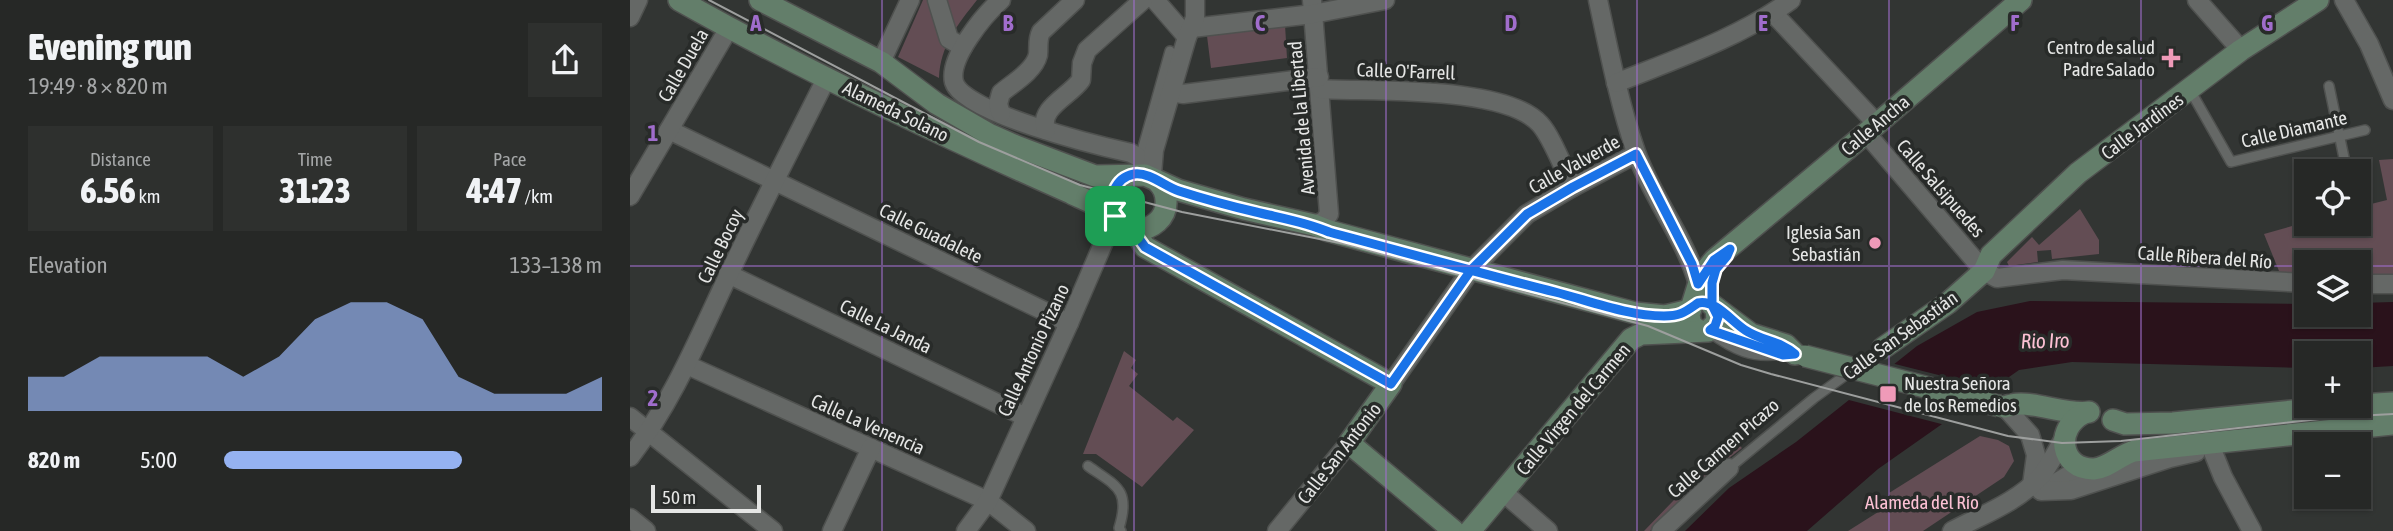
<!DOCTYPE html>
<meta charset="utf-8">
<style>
body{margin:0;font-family:"Asap Condensed",sans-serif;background:#2e302e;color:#f1f3f6;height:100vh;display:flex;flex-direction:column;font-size:26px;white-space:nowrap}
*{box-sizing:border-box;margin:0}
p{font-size:23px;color:#a4a6a7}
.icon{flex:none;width:38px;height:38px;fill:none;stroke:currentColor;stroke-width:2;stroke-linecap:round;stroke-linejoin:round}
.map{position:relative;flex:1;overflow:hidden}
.side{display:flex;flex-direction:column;background:#262826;width:630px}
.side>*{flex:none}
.fabs{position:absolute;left:1664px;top:159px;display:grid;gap:14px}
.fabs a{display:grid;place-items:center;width:77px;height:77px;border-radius:0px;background:#262826;box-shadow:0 2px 5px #0004,0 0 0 2px #424443;font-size:35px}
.scale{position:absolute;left:21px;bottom:18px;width:110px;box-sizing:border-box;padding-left:7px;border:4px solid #e5e6e5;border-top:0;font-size:19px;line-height:24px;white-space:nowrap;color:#e5e6e5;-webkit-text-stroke:5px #282b29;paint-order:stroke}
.pin{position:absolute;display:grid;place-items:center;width:60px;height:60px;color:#fff;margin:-30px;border-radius:14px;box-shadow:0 4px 10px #0006}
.round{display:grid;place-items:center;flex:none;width:74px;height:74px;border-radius:0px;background:#2e302e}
.head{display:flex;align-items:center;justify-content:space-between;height:119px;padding:0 28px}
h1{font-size:38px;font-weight:800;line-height:52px}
.stats{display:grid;grid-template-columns:repeat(3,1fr);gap:10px;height:119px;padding:7px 28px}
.stats div{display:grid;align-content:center;border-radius:0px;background:#2e302e;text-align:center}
.stats b{font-size:35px;font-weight:800}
.stats small{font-size:19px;font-weight:400}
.stats p{font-size:19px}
.chart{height:196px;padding:14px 28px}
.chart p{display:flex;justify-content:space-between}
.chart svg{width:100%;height:126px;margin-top:7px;fill:#95b2f1;opacity:.7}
ul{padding:0 28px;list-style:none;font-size:23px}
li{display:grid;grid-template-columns:112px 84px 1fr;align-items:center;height:52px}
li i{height:18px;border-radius:9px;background:#95b2f1}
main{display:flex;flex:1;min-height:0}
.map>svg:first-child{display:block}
</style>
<main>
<section class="side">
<div class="head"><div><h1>Evening run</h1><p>19:49 · 8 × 820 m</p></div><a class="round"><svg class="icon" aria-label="share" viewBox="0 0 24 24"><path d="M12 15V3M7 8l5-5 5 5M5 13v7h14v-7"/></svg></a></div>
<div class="stats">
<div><p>Distance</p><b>6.56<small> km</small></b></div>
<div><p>Time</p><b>31:23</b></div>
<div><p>Pace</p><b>4:47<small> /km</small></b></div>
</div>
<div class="chart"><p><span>Elevation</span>133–138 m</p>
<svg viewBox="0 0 160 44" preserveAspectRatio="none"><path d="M0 44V32L10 32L20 25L30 25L40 25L50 25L60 32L70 25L80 12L90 6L100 6L110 12L120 32L130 38L140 38L150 38L160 32V44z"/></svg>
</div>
<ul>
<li><b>820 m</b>5:00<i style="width:63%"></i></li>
</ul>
</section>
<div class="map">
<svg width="1763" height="531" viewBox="0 0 1763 531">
<rect width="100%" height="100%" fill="#323533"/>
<g fill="#634d54">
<path d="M293 0H347C328 24 310 46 309 78L268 57Z"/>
<path d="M655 25 657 58 581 68 577 36Z"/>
<path d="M1763 159V277L1729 276V262H1676V276H1651L1634 234 1676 222V224H1729V207L1757 200 1749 160Z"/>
<path d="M1450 209 1469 240V254L1422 259 1421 250 1407 251 1408 262 1379 266 1377 262 1402 237 1409 245Z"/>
<path d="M494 351 506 360 501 368 508 374 499 386 543 421 547 417 564 430 512 487 466 454H453Z"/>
<path d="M1350 436 1368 440 1379 446 1384 461 1374 477 1293 531H1218L1264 502 1259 493Z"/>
<path d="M1103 439 1112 448 1071 480 1020 531H1014Z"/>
</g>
<path fill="#2a121b" d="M1400 301 1676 304V315H1729V303L1763 302V366L1729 368V354H1676V368L1442 362 1389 370 1248 469 1177 531H1055L1099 488 1166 442 1287 346 1347 312Z"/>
<path fill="#323533" d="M1261 363 1368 390 1319 426 1215 399Z"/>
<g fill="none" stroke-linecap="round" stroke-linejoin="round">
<g stroke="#4f514f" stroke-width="12">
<g id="lane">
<path d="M1699 86 1717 172"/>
<path d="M1560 90 1601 162 1735 130"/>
<path d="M510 158 540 51"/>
<path d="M1079 332C1104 350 1122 359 1153 354"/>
<path d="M458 466C486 486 501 489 489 528L491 531"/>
<path d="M1099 468 1184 398 1253 348"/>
</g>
</g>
<g stroke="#4f514f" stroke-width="21">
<g id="street">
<path d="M307 0 319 39 333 47"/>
<path d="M371 0C354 15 318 58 324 82 333 113 469 146 501 153L515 161 521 169"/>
<path d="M525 0 557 37"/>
<path d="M682 0 699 214 694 221 684 225"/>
<path d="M968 0C979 51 989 103 1006 152 1022 198 1055 237 1068 284"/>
<path d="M1567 0 1611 50"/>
<path d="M1714 0 1739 44 1763 100"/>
<path d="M1143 13 1247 124"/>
<path d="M0 17 8 0"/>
<path d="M562 28 683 14 755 0"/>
<path d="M251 62 280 0"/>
<path d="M986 83C1046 59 1109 38 1161 0"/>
<path d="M690 89C742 92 875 85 910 124 922 137 934 170 943 187"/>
<path d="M541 92 553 94 689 77"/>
<path d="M371 114 368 104 371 93C383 83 404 71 408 55 409 46 407 40 411 32L445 0"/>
<path d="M39 130 439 323"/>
<path d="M416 130C408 108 440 96 451 80L452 63 457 50 513 0"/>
<path d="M1236 133 1354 271 1367 278 1433 270 1676 283"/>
<path d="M522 174 524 150 557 37 565 18V0"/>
<path d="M0 196 99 28"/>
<path d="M98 274 396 417"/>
<path d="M1729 284H1763"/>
<path d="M57 365 358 501 396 531"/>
<path d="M761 384 841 270 897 214 943 187 1006 154"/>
<path d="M1375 407 1400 435 1406 455 1402 485"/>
<path d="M0 417 143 531"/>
<path d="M1579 442 1593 477 1622 531"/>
<path d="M0 457C43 401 69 337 99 274 130 208 164 143 197 77"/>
<path d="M1414 490 1444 472 1456 468"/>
<path d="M1411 491 1441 490 1540 458 1566 452"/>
<path d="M873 492 918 531"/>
<path d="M0 518 16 531"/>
<path d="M202 531 241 448"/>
<path d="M336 531 358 501 439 323 485 216"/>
<path d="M647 531 719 443"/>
<path d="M1031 531 1099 468"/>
<path d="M1322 531C1352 515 1388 502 1411 476 1420 464 1427 451 1434 438"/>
</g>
</g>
<g stroke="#4f514f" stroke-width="24">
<g id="secondary">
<path d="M49 0C175 71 308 134 441 193 455 200 471 206 483 215 491 221 495 227 505 229 522 231 537 217 536 201 536 193 533 187 528 182"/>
<path d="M130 0 251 62 307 104 359 134 386 146 465 176 515 175 548 190 614 209 684 225 699 231 1005 313 1035 316 1060 310"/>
<path d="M502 228 515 247 761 384 719 443 824 531"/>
<path d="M1081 304 1121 334 1156 345 1165 354"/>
<path d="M1069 331 1061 325 1059 315 1071 276 1084 260 1247 124 1391 0"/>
<path d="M1253 348 1318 303 1354 271 1361 255 1448 173 1611 50 1688 0"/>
<path d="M1729 405 1763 403"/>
<path d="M1375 407C1397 397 1433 416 1459 412"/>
<path d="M1454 413C1424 428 1430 470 1464 469 1478 468 1490 455 1504 451L1763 424"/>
<path d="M1483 420 1495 424 1543 423 1712 406"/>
<path d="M840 531 1001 339 1011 334 1078 331 1087 322 1086 308"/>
</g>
</g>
<use href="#lane" stroke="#656866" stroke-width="9"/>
<use href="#street" stroke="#656866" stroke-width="18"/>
<use href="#secondary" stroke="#637e6a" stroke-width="21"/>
<path stroke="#9d9f9e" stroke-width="2" d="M79 0 349 142 450 185 552 212 715 244 1018 326 1111 365 1141 374 1378 436 1432 443 1491 441 1707 417 1763 414"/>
<g stroke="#4f514f" stroke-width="24" stroke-linecap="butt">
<path id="secondary-bridge" d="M1175 356 1369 406"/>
</g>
<use href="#secondary-bridge" stroke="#637e6a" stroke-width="21"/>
</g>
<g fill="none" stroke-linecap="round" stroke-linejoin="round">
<g stroke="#fff" stroke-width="14">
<path id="route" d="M485 216C478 199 484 178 504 174 520 172 534 186 549 191 574 199 600 206 626 212 651 218 676 222 699 232 774 252 849 273 925 292 960 301 998 316 1034 316 1051 316 1055 312 1068 303 1085 299 1101 321 1115 330 1131 341 1151 341 1165 354L1153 355 1080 330 1085 326 1088 317 1082 305V283L1086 269 1097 256 1100 249 1084 260 1068 284 1062 264 1006 154 943 187 897 214 841 270 761 384 515 247 502 229 495 226 485 216"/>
</g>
<use href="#route" stroke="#1a73e8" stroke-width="9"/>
</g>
<path fill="none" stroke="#a06dcc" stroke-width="2" stroke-opacity="0.55" d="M252 0V531M504 0V531M756 0V531M1007 0V531M1259 0V531M1511 0V531M0 266H1676M1729 266H1763"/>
<g fill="#ef9ab8" stroke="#282b29" stroke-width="2.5">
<path d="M1537.5 47.5h7v7h7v7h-7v7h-7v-7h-7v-7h7z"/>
<circle cx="1245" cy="243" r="7"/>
<rect x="1249" y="385" width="18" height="18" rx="3.5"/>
</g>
<g text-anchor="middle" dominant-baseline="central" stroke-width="7" stroke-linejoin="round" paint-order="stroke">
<g font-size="19" fill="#e5e6e5" stroke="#282b29" text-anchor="end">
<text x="1525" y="47">Centro de salud<tspan x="1525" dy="22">Padre Salado</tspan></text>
<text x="1231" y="232">Iglesia San<tspan x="1231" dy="22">Sebastián</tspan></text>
<text x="1274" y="383" text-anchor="start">Nuestra Señora<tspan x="1274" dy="22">de los Remedios</tspan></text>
</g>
<g font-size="19" fill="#e5e6e5" stroke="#282b29">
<text transform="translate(53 65) rotate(-60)">Calle Duela</text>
<text transform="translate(776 71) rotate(2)">Calle O'Farrell</text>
<text transform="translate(266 111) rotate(26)">Alameda Solano</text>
<text transform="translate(671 118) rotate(-95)">Avenida de la Libertad</text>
<text transform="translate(1245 125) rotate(-40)">Calle Ancha</text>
<text transform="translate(1512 126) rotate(-37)">Calle Jardines</text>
<text transform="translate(1664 129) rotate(-13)">Calle Diamante</text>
<text transform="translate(944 164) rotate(-29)">Calle Valverde</text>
<text transform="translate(1311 188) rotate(49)">Calle Salsipuedes</text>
<text transform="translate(301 233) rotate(26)">Calle Guadalete</text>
<text transform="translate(90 246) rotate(-64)">Calle Bocoy</text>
<text transform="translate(1575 257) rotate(4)">Calle Ribera del Río</text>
<text transform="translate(256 326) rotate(26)">Calle La Janda</text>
<text transform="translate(1270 335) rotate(-36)">Calle San Sebastián</text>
<text transform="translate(403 350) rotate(-65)">Calle Antonio Pizano</text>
<text transform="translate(943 409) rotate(-50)">Calle Virgen del Carmen</text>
<text transform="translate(238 424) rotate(24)">Calle La Venencia</text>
<text transform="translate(1093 448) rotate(-41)">Calle Carmen Picazo</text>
<text transform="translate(709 453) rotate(-52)">Calle San Antonio</text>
</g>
<g font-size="19" fill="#fcc1d4" stroke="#282b29">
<text x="1292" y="502">Alameda del Río</text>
</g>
<g font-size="21" font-style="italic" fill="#fcc1d4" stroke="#282b29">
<text transform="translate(1415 340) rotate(-1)">Rio Iro</text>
</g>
</g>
<g font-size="23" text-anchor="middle" font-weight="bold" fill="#a06dcc" stroke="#282b29" stroke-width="7" stroke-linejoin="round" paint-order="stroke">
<text x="126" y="31">A</text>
<text x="378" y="31">B</text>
<text x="630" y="31">C</text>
<text x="881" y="31">D</text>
<text x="1133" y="31">E</text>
<text x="1385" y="31">F</text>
<text x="1637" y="31">G</text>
<text x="23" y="141">1</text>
<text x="23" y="406">2</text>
</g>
</svg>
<div class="fabs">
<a><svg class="icon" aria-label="locate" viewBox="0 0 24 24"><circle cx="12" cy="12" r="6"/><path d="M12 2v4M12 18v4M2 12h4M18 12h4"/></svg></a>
<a><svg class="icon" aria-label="layers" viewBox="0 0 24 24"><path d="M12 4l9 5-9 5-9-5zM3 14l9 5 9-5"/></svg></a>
<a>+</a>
<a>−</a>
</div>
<div class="scale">50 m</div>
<div class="pin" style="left:485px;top:216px;background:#1e9e55"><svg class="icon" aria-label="arrive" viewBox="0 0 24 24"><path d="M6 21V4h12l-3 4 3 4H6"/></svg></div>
</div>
</main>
